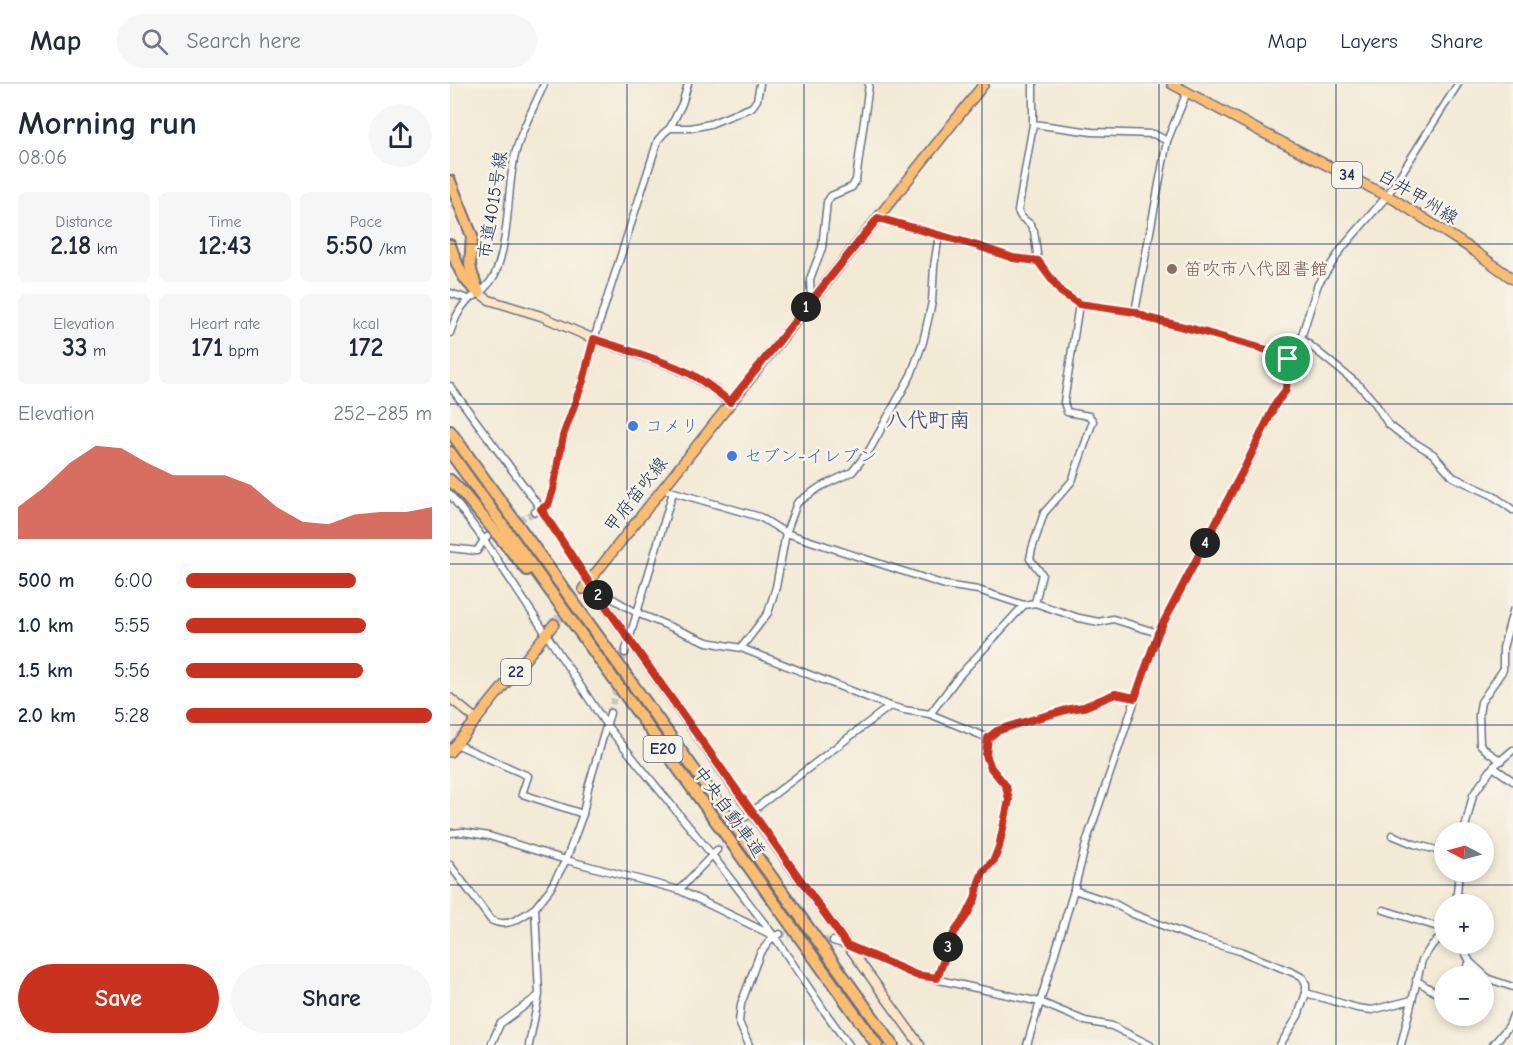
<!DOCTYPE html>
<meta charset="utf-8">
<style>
body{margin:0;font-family:"Comic Neue","Klee One",sans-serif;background:#f6f6f7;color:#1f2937;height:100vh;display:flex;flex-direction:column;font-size:22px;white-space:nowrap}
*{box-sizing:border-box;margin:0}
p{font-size:20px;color:#747a83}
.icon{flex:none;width:33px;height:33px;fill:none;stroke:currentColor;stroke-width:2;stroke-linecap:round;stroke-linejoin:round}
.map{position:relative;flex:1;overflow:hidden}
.panel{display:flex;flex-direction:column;background:#fff;width:450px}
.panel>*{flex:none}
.needle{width:39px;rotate:276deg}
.tools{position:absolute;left:984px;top:738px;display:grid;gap:12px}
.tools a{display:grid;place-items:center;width:60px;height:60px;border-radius:50%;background:#fff;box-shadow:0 3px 9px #0003;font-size:30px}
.pin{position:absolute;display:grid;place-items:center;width:51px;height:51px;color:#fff;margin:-26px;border:3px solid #fff;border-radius:50%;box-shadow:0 2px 6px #0007}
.km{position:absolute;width:30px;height:30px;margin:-15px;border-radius:50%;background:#222;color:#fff;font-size:16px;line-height:30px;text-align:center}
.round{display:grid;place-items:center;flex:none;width:63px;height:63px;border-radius:32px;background:#f6f6f7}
.head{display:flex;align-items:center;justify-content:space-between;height:102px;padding:0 18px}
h1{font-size:33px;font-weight:800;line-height:45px}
.figures{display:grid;grid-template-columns:repeat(3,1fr);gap:9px;height:102px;padding:6px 18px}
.figures div{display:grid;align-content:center;border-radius:9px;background:#f6f6f7;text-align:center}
.figures b{font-size:26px;font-weight:800}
.figures small{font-size:16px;font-weight:400}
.figures p{font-size:16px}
.chart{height:168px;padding:12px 18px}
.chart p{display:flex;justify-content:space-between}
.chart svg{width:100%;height:108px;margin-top:6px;fill:#c8321e;opacity:.7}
.cta{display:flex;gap:12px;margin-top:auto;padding:12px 18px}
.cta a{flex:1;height:69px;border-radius:36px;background:#c8321e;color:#fff;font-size:24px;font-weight:800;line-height:69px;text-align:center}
.cta a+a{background:#f6f6f7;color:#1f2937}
ul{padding:0 18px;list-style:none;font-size:20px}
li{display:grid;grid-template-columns:96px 72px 1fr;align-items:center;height:45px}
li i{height:15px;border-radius:8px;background:#c8321e}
header{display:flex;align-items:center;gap:36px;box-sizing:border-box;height:84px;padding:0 30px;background:#fff;border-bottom:2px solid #e0e1e3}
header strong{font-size:28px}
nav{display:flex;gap:33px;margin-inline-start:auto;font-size:21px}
.search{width:420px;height:54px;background:#f6f6f7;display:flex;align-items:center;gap:15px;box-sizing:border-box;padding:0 21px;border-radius:33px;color:#747a83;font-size:22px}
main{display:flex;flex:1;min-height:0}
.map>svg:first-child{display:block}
</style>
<header>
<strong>Map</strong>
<div class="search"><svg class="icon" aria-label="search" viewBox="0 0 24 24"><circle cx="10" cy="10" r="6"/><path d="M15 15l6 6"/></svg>Search here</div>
<nav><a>Map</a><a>Layers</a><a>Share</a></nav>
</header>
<main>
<section class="panel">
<div class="head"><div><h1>Morning run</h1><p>08:06</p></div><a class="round"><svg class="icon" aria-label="share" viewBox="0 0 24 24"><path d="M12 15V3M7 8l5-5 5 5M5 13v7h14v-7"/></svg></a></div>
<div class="figures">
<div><p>Distance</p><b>2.18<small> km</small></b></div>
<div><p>Time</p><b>12:43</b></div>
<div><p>Pace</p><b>5:50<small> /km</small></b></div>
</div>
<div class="figures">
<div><p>Elevation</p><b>33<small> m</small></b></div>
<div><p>Heart rate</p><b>171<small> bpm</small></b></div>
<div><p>kcal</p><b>172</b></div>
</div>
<div class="chart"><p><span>Elevation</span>252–285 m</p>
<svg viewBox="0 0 160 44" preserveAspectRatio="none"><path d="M0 44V31L10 23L20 13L30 6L40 7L50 13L60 18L70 18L80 18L90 22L100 31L110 37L120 38L130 34L140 33L150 33L160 31V44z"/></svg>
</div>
<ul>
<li><b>500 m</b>6:00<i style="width:69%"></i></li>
<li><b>1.0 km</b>5:55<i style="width:73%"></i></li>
<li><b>1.5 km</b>5:56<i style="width:72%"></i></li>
<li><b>2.0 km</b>5:28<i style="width:100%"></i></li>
</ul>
<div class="cta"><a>Save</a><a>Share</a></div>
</section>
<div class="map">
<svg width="1063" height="961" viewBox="0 0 1063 961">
<rect width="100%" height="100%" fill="#f7f3e8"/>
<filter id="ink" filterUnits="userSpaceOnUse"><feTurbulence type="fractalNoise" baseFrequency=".0167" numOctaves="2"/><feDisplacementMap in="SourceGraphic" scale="12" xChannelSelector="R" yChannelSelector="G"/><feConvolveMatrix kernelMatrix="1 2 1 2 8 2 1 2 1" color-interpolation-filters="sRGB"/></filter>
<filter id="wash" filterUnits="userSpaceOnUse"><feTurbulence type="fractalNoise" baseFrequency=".008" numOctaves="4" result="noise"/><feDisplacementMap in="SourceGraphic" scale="24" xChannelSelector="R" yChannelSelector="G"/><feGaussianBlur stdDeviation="1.35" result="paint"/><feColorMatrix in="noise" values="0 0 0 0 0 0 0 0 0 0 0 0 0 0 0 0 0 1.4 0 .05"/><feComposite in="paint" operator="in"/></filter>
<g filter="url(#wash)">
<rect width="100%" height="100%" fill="#f3ead5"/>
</g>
<g filter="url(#ink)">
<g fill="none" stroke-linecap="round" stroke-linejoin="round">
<g stroke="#c8c5bd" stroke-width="6" stroke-dasharray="6 3" stroke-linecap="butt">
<path d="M54 445 85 428"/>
<path d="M160 629 175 569"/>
<path d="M267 766 296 733"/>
<path d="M330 850 383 857"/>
</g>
<path stroke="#c8c5bd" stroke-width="9" stroke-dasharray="9 4.5" stroke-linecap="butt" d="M104 540 133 505"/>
<g stroke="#677088" stroke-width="9">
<g id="street">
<path d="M583 0V40L568 127 571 133 580 140 584 147 588 177 611 208 629 220 685 228 697 234 746 246 817 266 838 275"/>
<path d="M583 40 642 48 704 50 717 57"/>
<path d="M220 44 232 20 238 0"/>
<path d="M428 134 528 162 563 174 588 177"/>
<path d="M0 209 18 215"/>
<path d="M361 217 360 195 372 164 377 118 381 112 402 103 406 96 419 0"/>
<path d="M685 228 717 57 737 8"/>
<path d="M0 249C4 238 8 226 17 217 20 214 25 212 28 210 37 203 44 195 47 185 59 152 57 115 63 81 67 53 83 26 94 0"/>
<path d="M851 254 910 302 925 319 938 340 952 351 983 370 1003 393 1042 411 1063 426"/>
<path d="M0 302 91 425 138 497"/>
<path d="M213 405 310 433 336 449 495 501 528 506 574 521 585 519 629 534 649 538 663 535 708 549"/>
<path d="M0 410 34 456 157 642 263 772 324 852 375 928 399 961"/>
<path d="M85 428 98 421 103 406 113 352 133 297 144 255 208 56 214 49 220 44H241L260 40 302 23 307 16 310 0"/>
<path d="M0 464 27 467 34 456 37 453"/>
<path d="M143 503 187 529 257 558 291 564 440 622 454 626 480 630 509 592 574 521"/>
<path d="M585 519 592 490 580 475 582 465 594 429 622 397 643 337 639 332 617 328 614 318 629 220"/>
<path d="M291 564 318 529 326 503 336 449 347 419 370 403 402 388 407 382 420 365 461 291 473 258 482 218 484 182 489 151"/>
<path d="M175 569 223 408"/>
<path d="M480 630 538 654"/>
<path d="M6 660 78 692 72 710 133 730"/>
<path d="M1051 677 1038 668 1030 660 1029 631 1031 618 1053 586V564L1063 527"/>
<path d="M1043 683 1063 697"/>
<path d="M296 733 301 728 440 622"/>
<path d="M1014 748 1023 711 1043 683 1063 666"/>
<path d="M0 749 13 748 39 752 116 776 229 806 324 852 330 850"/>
<path d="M942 751 964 760 994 768"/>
<path d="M0 781 41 836C58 845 71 833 85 824"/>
<path d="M229 806 267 766"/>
<path d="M624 806 663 819 683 830 745 854 790 867 844 889 853 894 856 900V909L848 932 830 961"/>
<path d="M1006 820 1009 788"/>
<path d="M934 826 994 845"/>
<path d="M383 857 397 861 466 891 590 918 635 937 662 942 700 961"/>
<path d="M1011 860 1020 878 1039 895 1063 903"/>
<path d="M1012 892 1020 878"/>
<path d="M487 894 504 849 517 831 525 815 529 798 533 788 544 776 549 763 559 716 556 702 541 684 536 671 538 654 547 647 567 640 620 625 634 623 665 610 685 614"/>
<path d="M966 896 994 914"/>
<path d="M856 909 907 924 922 926 962 916"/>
<path d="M41 961 50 940 88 912"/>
<path d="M79 961 89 911 85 824 100 805 116 776 133 730 138 704 160 629"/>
<path d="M299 961 289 938 291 920 310 869 324 852"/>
<path d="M577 961 624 806 637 756 708 549 796 381 826 319 836 306 838 275 851 254 868 200 893 163 937 112 1008 0"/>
<path d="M951 961 972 876 982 861 994 851"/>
<path d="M1043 961 1059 942 1063 931"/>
</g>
</g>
<g stroke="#677088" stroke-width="11">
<g id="secondary">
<path d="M29 209 39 216 91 232 144 255 217 280 242 291 264 305 280 319"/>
<path d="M138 497 301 728 470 961"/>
<path d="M0 614 27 636"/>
</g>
</g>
<g stroke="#677088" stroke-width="12">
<g id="primary">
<path d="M722 0 808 46 945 116 1020 164 1063 195"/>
<path d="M133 505 534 0"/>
<path d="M0 668 104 540"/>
</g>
</g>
<g stroke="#677088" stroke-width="14">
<g id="highway">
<path d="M0 97 22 152 20 181 22 190 29 209"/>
<path d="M0 161C6 178 12 196 27 207"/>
<path d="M0 347 443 961"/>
<path d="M0 368 427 961"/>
<path d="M0 396 12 408 77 486"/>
</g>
</g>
<use href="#street" stroke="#fff" stroke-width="6"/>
<use href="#secondary" stroke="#fee5c5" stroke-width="8"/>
<use href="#primary" stroke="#fcbd6f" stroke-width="9"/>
<use href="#highway" stroke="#fcbd6f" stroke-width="10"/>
</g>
</g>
<g fill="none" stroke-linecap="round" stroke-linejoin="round" filter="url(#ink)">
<g stroke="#fff" stroke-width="12">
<path id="route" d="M428 134 528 162 563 174 588 177 611 208 629 220 685 228 697 234 746 246 817 266 838 275 836 306 826 319 796 381 708 549 685 614 665 610 634 623 620 625 567 640 547 647 538 654 536 671 541 684 556 702 559 716 549 763 544 776 533 788 529 798 525 815 517 831 504 849 487 894 466 891 397 861 179 555 138 497 91 425 98 421 103 406 113 352 133 297 144 255C176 266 211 275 241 290 255 298 268 308 280 318Z"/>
</g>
<use href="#route" stroke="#c8321e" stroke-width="8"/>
</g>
<path fill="none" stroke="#1b2f5e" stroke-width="1.5" stroke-opacity="0.55" d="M177 0V961M354 0V961M532 0V961M709 0V961M886 0V961M0 160H1063M0 320H1063M0 480H1063M0 641H1063M0 801H1063"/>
<circle fill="#8d6e63" stroke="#f7f3e8" stroke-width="2" cx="722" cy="185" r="6"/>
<g fill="#3f7fe0" stroke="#f7f3e8" stroke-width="2">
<circle cx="183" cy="342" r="6"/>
<circle cx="282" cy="372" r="6"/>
</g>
<g text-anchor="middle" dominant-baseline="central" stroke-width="5" stroke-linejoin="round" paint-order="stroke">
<g fill="#f7f3e8" stroke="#5d6a87" stroke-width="1.5">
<rect x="882" y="78" width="30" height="26" rx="4.5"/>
<rect x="51" y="575" width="30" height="26" rx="4.5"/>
<rect x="193.5" y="652" width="39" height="26" rx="4.5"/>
</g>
<g font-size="16" font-weight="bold" fill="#1b2f5e">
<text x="897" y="91">34</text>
<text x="66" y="588">22</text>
<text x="213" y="665">E20</text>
</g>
<g font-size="18" fill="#1b2f5e" stroke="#f7f3e8">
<text transform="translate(968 113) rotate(31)">白井甲州線</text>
<text transform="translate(43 121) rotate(-81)">市道4015号線</text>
<text transform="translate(186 411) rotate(-52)">甲府笛吹線</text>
<text transform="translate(279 728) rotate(54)">中央自動車道</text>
</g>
<g font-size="18" fill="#785e54" stroke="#f7f3e8" text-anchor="start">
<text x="734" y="185">笛吹市八代図書館</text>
</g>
<g font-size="18" fill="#366cbe" stroke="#f7f3e8" text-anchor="start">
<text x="195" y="342">コメリ</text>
<text x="294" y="372">セブン-イレブン</text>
</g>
<g font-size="21" font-weight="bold" fill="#535588" stroke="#f7f3e8">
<text x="478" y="336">八代町南</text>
</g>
</g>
</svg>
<div class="tools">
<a><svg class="needle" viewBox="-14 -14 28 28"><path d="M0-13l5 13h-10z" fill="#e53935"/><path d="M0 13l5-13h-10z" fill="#747a83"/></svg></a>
<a>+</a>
<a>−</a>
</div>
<div class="pin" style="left:838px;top:275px;background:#1e9e55"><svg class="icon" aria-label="arrive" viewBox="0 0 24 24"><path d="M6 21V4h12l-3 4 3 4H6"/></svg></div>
<b class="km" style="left:356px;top:223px">1</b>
<b class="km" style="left:148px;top:511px">2</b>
<b class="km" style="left:498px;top:863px">3</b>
<b class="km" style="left:755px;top:459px">4</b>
</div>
</main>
